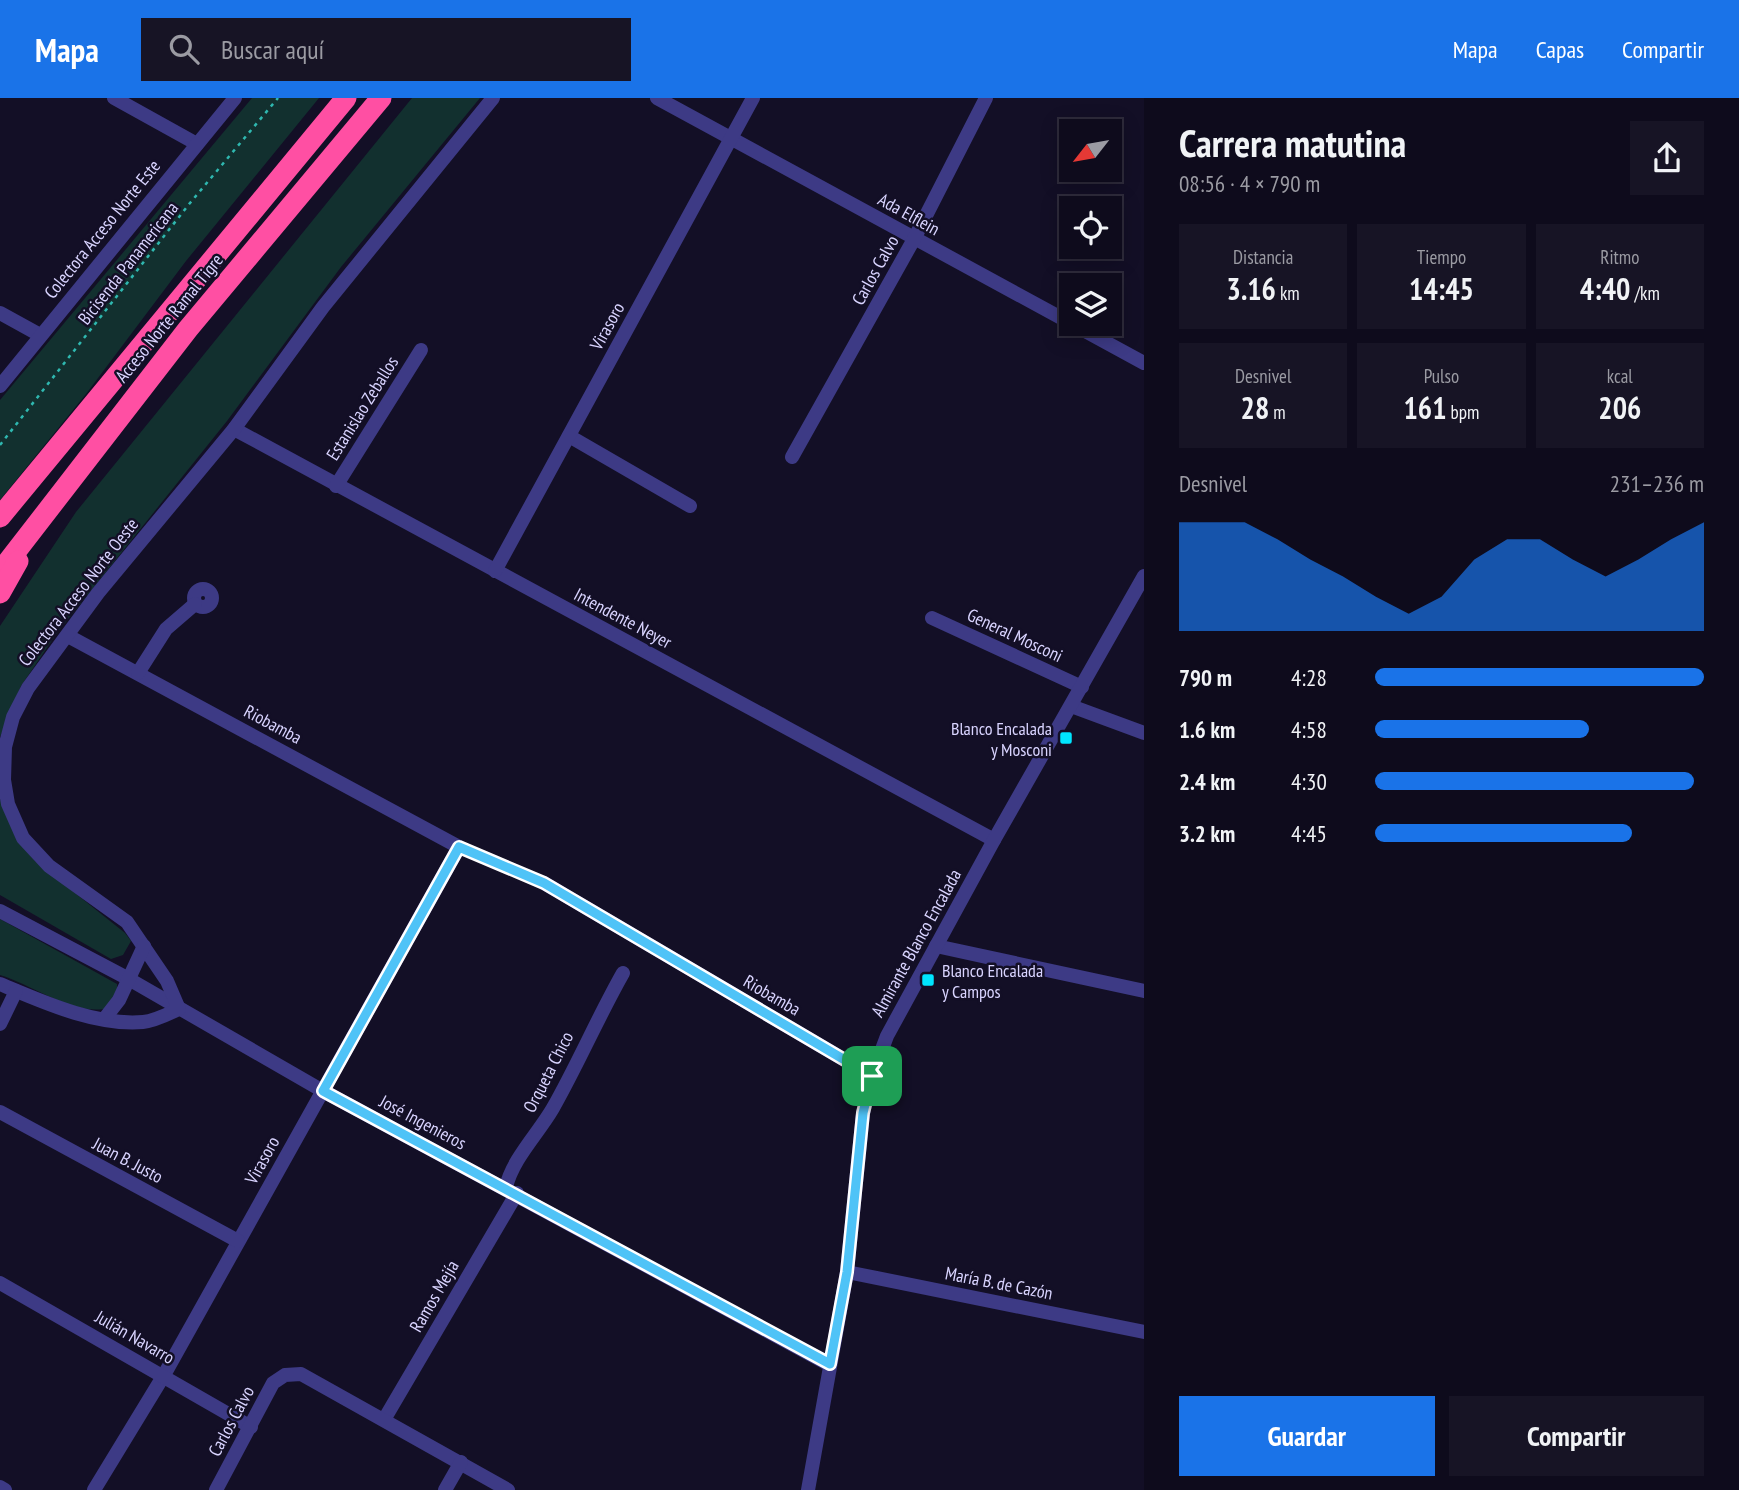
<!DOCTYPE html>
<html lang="es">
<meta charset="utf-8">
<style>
body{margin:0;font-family:"PT Sans Narrow",sans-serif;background:#171425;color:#f1f3f6;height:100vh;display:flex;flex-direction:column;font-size:26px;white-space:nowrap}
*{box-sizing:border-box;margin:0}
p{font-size:23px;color:#9b9ba3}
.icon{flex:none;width:38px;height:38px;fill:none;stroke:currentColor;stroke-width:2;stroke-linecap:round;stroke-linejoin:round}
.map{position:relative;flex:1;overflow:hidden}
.drawer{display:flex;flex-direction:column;background:#0e0b1c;width:595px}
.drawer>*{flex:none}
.needle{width:46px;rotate:239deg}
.fabs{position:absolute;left:1059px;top:21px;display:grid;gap:14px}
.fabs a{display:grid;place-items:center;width:63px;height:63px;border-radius:0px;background:#0e0b1c;box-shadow:0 4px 18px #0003,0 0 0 2px #2e2b3b;font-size:35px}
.pin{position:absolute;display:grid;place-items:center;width:60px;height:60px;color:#fff;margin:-30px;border-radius:14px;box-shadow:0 4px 10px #0006}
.round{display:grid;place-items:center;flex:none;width:74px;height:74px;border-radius:0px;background:#171425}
.headline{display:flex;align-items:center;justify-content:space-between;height:119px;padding:0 35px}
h1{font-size:38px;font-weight:800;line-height:52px}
.figures{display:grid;grid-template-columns:repeat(3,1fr);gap:10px;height:119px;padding:7px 35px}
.figures div{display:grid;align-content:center;border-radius:0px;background:#171425;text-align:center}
.figures b{font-size:30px;font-weight:800}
.figures small{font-size:19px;font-weight:400}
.figures p{font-size:19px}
.chart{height:196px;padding:14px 35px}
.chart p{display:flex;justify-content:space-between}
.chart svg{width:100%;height:126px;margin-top:7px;fill:#1a73e8;opacity:.7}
.button{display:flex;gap:14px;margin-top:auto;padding:14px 35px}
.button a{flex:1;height:80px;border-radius:0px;background:#1a73e8;color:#fff;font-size:28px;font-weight:800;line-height:80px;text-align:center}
.button a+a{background:#171425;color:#f1f3f6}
ul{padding:0 35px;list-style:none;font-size:23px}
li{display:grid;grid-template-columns:112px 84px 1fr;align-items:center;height:52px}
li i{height:18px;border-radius:9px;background:#1a73e8}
header{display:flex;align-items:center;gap:42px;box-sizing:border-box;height:98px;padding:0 35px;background:#1a73e8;color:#fff}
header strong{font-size:33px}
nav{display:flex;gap:38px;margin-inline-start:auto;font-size:24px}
.search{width:490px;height:63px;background:#171425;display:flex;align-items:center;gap:18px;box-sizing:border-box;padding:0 24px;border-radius:0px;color:#9b9ba3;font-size:26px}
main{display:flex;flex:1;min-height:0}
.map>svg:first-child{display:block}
</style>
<header>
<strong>Mapa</strong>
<div class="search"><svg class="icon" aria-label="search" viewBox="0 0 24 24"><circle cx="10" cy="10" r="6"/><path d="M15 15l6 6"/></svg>Buscar aquí</div>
<nav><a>Mapa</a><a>Capas</a><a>Compartir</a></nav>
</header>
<main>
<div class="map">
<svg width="1144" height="1392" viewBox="0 0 1144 1392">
<rect width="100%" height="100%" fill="#130f26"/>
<g fill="#12302f">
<path d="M252 0H319L186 163 86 296 0 402V302Z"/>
<path d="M412 0H480L341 169 227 323 57 535 21 588 0 639V528L76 414Z"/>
<path d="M0 700 17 742 35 763 125 835 131 843 123 857 111 861 0 797Z"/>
<path d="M0 821 117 886V897L109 910C75 919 33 887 0 877Z"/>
</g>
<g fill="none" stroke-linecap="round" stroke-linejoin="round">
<g stroke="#2fb8b0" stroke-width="2.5" stroke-dasharray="3.5 5" stroke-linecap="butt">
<path d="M0 347 190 105 278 0"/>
<path d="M470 753 531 780"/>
</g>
<g stroke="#3d3a85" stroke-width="14">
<path d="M114 0 197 46"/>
<path d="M657 0 1144 265"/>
<path d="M0 215 40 237"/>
<path d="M0 288 235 0"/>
<path d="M234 331 994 742"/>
<path d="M569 338 690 408"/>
<path d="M792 359 914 141 986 0"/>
<path d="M336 388 421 252"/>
<path d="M495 473 753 0"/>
<circle cx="203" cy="500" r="9"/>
<path d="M932 520 1082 589"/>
<path d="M68 538 459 749 164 1277 94 1392"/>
<path d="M138 575 166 531 195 506"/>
<path d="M1071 608 1144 635"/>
<path d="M544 785 872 978"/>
<path d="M0 813 127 880 323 993 830 1267"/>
<path d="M936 848 1144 893"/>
<path d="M0 886C43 904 95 928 143 924 155 923 168 916 179 911L167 883 127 824 49 768 23 740 8 706 4 682 5 649 13 619 28 590 98 495 234 331 323 209 493 0"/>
<path d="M105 920 119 902 144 848"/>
<path d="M0 926 16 893"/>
<path d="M0 1014 238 1143"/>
<path d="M506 1089C513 1060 538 1036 553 1010 578 966 598 919 623 875"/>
<path d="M847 1174 1144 1234"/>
<path d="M0 1185 251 1329"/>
<path d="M385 1320 517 1095"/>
<path d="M0 1389 5 1392"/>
<path d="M216 1392 273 1285 285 1277 301 1276 508 1392"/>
<path d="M445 1392 461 1364"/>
<path d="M808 1392 847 1174 863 1015 872 978 887 938 994 742 1144 478"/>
</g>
<g stroke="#ff4fa3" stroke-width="21">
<path d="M0 419 346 0"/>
<path d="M0 474 188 231 381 0"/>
<path d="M0 495 18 463"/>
</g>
</g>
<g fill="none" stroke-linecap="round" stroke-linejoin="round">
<g stroke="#fff" stroke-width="14">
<path id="route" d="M459 749 544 785 872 978 863 1015 847 1174 830 1266 323 993Z"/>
</g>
<use href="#route" stroke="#4fc3f7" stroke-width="9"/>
</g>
<g fill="#00e5ff" stroke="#130f26" stroke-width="2.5">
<rect x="1059" y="633" width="14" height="14" rx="3.5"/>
<rect x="921" y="875" width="14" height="14" rx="3.5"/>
</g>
<g text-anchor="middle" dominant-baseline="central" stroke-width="5" stroke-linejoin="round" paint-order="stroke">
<g font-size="18" fill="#d9d4ff" stroke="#130f26">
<text transform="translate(909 116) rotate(29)">Ada Elflein</text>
<text transform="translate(102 131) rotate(-51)">Colectora Acceso Norte Este</text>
<text transform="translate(128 165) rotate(-52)">Bicisenda Panamericana</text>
<text transform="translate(875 172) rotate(-61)">Carlos Calvo</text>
<text transform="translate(169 220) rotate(-51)">Acceso Norte Ramal Tigre</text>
<text transform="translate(607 228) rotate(-61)">Virasoro</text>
<text transform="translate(362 310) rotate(-58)">Estanislao Zeballos</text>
<text transform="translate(78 494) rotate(-52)">Colectora Acceso Norte Oeste</text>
<text transform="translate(623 520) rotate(28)">Intendente Neyer</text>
<text transform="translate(1015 537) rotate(25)">General Mosconi</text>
<text transform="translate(273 626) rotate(28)">Riobamba</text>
<text transform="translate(916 845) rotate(-61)">Almirante Blanco Encalada</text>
<text transform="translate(772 897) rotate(30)">Riobamba</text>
<text transform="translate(548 974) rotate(-63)">Orqueta Chico</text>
<text transform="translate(423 1024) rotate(28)">José Ingenieros</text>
<text transform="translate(128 1062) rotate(28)">Juan B. Justo</text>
<text transform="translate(262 1062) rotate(-61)">Virasoro</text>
<text transform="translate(999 1185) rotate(11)">María B. de Cazón</text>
<text transform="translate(434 1198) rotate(-60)">Ramos Mejía</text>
<text transform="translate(135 1239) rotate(30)">Julián Navarro</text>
<text transform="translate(231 1323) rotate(-62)">Carlos Calvo</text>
</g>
<g font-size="18" fill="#d9d4ff" stroke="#130f26" text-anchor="end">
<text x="1052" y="630">Blanco Encalada<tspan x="1052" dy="21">y Mosconi</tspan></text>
<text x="942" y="872" text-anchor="start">Blanco Encalada<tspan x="942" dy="21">y Campos</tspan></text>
</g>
</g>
</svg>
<div class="fabs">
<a><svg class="needle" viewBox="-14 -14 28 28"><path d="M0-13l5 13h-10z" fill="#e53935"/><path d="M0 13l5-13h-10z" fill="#9b9ba3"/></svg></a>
<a><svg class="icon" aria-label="locate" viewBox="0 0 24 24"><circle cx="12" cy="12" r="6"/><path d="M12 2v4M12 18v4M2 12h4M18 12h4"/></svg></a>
<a><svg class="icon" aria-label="layers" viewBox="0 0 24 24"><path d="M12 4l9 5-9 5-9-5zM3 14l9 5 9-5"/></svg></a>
</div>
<div class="pin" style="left:872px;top:978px;background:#1e9e55"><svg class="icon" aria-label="arrive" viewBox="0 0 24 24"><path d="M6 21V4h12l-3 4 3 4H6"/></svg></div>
</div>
<section class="drawer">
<div class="headline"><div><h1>Carrera matutina</h1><p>08:56 · 4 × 790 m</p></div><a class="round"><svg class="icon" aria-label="share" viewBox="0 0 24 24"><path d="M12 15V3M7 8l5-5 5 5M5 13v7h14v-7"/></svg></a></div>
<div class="figures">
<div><p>Distancia</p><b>3.16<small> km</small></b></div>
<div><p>Tiempo</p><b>14:45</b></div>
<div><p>Ritmo</p><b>4:40<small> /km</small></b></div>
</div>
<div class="figures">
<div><p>Desnivel</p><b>28<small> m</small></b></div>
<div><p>Pulso</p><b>161<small> bpm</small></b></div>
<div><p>kcal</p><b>206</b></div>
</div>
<div class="chart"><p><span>Desnivel</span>231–236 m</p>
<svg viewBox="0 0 160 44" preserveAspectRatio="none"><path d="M0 44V6L10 6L20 6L30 12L40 19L50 25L60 32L70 38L80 32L90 19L100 12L110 12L120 19L130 25L140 19L150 12L160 6V44z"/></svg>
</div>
<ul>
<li><b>790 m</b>4:28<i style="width:100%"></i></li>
<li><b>1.6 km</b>4:58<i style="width:65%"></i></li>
<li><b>2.4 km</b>4:30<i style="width:97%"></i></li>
<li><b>3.2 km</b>4:45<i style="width:78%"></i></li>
</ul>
<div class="button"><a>Guardar</a><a>Compartir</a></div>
</section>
</main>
